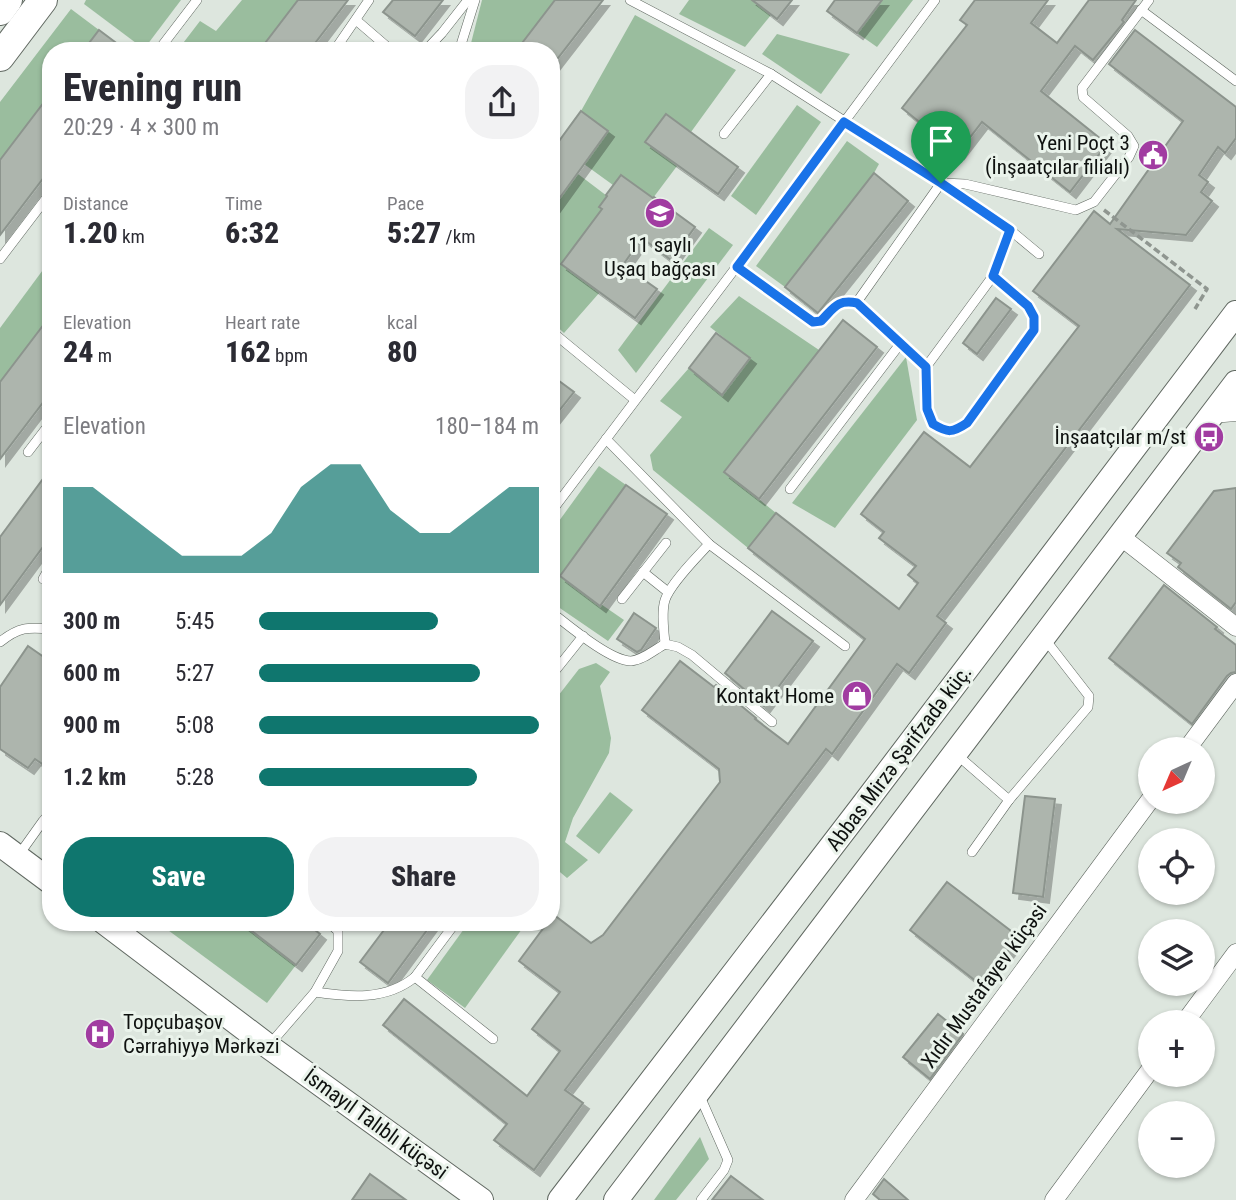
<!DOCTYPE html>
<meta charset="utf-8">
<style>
body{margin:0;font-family:"Roboto Condensed",sans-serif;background:#f2f2f3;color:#2b2b33;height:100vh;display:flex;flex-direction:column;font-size:26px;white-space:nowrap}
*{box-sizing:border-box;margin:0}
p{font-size:23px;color:#7c7c81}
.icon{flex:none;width:38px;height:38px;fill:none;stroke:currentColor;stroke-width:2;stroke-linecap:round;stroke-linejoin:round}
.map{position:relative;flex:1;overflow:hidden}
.details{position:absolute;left:42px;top:42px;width:518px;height:889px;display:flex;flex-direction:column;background:#fff;border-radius:28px;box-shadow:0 2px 5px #0004}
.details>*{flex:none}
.needle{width:46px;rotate:224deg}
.controls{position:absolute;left:1138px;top:737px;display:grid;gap:14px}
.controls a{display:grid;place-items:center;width:77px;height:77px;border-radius:50%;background:#fff;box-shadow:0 2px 5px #0004;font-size:35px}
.pin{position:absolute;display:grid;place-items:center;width:60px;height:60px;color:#fff;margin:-72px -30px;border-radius:50% 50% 50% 0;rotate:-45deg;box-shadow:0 0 7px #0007}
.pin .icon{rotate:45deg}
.round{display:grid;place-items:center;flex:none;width:74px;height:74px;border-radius:28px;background:#f2f2f3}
.summary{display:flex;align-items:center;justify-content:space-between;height:119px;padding:0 21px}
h1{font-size:38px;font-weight:800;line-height:52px}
.metrics{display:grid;grid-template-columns:repeat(3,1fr);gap:10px;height:119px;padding:7px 21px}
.metrics div{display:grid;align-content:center}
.metrics b{font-size:30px;font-weight:800}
.metrics small{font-size:19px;font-weight:400}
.metrics p{font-size:19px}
.chart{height:196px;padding:14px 21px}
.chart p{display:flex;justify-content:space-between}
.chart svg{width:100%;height:126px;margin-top:7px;fill:#0f766e;opacity:.7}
.primary-button{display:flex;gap:14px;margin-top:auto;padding:14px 21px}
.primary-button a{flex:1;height:80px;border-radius:28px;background:#0f766e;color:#fff;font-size:28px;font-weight:800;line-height:80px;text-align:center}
.primary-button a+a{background:#f2f2f3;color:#2b2b33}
ul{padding:0 21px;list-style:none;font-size:23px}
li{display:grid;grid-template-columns:112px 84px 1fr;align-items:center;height:52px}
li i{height:18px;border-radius:9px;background:#0f766e}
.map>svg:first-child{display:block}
</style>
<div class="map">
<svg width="1236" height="1200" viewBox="0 0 1236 1200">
<defs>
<filter id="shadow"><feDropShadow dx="6" dy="6" stdDeviation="0" flood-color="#0004"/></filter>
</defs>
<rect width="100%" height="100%" fill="#dde6de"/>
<g fill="#9abd9e">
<path d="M86 0H181L144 49 84 4Z"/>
<path d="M242 0H298L259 51H177L200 21 216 31Z"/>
<path d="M482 0H555L516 51H469Z"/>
<path d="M689 0H752L771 15 745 47 679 14Z"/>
<path d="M882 0H913L877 47 857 33Z"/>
<path d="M71 9 99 30 83 51H51V93L0 160V102Z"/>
<path d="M635 15 736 70 691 132 666 114 646 142 677 166 653 198 613 185 584 164 608 132 581 111Z"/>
<path d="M777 34 850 54 821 94 762 54Z"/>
<path d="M797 105 821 122 756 215 731 196Z"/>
<path d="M847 141 879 164 874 173 785 287 756 266Z"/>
<path d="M578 174 607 196 631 231 613 256 583 235 562 263 600 292 564 333 551 321V196L558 201Z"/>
<path d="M709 228 733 245 636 373 618 350Z"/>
<path d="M51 259V315L0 382V328Z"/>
<path d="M739 296 819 350 725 472 776 513 748 548 653 470 650 455 682 417 660 401 689 368 722 394 750 358 710 327Z"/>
<path d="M906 357 917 420 835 528 792 503Z"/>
<path d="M599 466 626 485 560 576 624 620 608 641 551 602V532Z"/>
<path d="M596 663 610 672 600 686 611 738 609 753 573 818 565 842 588 860 567 878 554 867 551 870V705L579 669Z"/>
<path d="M610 792 633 810 599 854 576 836Z"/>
<path d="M157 922H240L296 965 267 1003Z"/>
<path d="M469 922H527L465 1008 427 980Z"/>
<path d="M700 1137 709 1159 676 1200H654Z"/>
</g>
<g fill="#adb5ad" stroke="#8c948d" stroke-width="2" filter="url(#shadow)">
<path d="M298 0H348L309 51H259Z"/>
<path d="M393 0H443L415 36 383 12Z"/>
<path d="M555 0H603L551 67V51H516Z"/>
<path d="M752 0H792L777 19Z"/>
<path d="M835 0H882L857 33 827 11Z"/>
<path d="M975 0H1048L1031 23 1057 43 1089 0H1136L1122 20 1124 22 1093 60 1075 46 1041 91 1107 144 1070 192 982 122 958 153 902 108 967 25 960 20Z"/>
<path d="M99 30 127 51H83Z"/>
<path d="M1135 30 1236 107V138L1225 153 1218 147 1199 175 1208 182 1201 192 1212 201 1186 235 1117 229 1190 285 937 616 946 623 909 673 897 664 832 754 826 749 565 1090 583 1103 534 1170 494 1140 507 1124 383 1025 404 999 527 1096 560 1051 532 1029 560 992 519 961 548 922H551V919L554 915 591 943 603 935 720 782 719 769 642 710 680 661 714 687 716 685 756 718 755 719 788 744 865 639 748 548 776 513 899 609 918 583 908 575 916 566 879 538 884 532 861 514 924 432 970 467 1079 326 1033 291 1094 211 1110 224 1183 121 1109 64Z"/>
<path d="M51 93V168L0 235V160Z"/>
<path d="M581 111 608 131 551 210V152Z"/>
<path d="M666 114 738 167 718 194 645 142Z"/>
<path d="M874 173 908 201 818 313 785 287Z"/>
<path d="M621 175 653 198 654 197 695 227 671 260 642 238 623 265 657 289 635 318 561 264 602 209 599 207 607 196 606 195Z"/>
<path d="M996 298 1011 309 977 354 963 343Z"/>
<path d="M51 315V392L0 459V382Z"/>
<path d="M843 320 877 347 759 499 724 472Z"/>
<path d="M716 333 750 358 722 395 689 368Z"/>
<path d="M551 375 574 392 551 421Z"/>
<path d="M51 468V536L0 605V537Z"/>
<path d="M626 485 667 514 600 606 560 576Z"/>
<path d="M1236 488V602L1231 609 1178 567 1181 563 1167 553 1214 491Z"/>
<path d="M1164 585 1217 627 1215 629 1236 645V672L1231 673 1227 676 1192 724 1109 658Z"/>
<path d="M772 611 813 641 764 706 725 673Z"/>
<path d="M634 613 656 628 641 650 637 652 617 639Z"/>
<path d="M28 646 51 662V770L35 759 28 768 0 749V687Z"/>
<path d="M1025 796 1055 799 1043 897 1013 893Z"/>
<path d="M947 882 1019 937 981 985 910 930Z"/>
<path d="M240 922H305L320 934 296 965Z"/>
<path d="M390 922H433L388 983 360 962Z"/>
<path d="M938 1014 963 1034 930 1079 903 1057Z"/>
<path d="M370 1174 406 1200H352Z"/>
<path d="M731 1176 763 1200H712Z"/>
<path d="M884 1179 908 1200H880L873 1194Z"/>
</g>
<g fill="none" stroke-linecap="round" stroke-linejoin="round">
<g stroke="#606861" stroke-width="10">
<g id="lane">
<path d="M630 0 771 74 941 183 1010 230 1039 254"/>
<path d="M1141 10 1236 81"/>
<path d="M356 20 392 51"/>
<path d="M158 51 197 0"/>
<path d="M334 51 369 0"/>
<path d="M425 51 442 33 468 0"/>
<path d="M459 51 475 0"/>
<path d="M724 134 771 74"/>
<path d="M942 183 965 184 1076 210 1094 202 1129 157 1134 146 1128 136 1083 97 1082 88 1149 0"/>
<path d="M0 259 51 192"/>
<path d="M737 266 802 315 813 322 821 321C834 308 837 299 857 302L941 183"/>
<path d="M993 276 1028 306 1034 317V330L967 423C952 433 948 433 933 424L927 409 926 367 993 276 1010 230"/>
<path d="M857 302 926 367"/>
<path d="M551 331 635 400"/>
<path d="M606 439 709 544 845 646"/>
<path d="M28 452 51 422"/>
<path d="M790 489 900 344"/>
<path d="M551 512 737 266 935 0"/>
<path d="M643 572 668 592"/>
<path d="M43 579 51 565"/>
<path d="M622 599 666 543"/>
<path d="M551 612C568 625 610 661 631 661 643 660 654 650 665 644L678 647 692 655 772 722"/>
<path d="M0 642C19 627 27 627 51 629"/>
<path d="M665 644C664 630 661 613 665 600 670 584 697 557 709 544"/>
<path d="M551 676 583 636"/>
<path d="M956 754 1009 800"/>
<path d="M972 852 1009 800 1088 707 1089 696 1044 638"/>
<path d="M18 856 43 821 51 812"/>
<path d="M415 977 493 1039"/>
<path d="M315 992C349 997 386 1001 415 977L456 922"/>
<path d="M270 1044 315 992 338 951V931L328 922"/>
<path d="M699 1094 728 1160 724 1170 701 1200"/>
</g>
</g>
<g stroke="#606861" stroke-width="19">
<g id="street">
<path d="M1212 414 1236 412"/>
<path d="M1120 536 1236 627"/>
<path d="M1187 749 1236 683"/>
<path d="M1185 1022 1236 953"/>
<path d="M854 1200 1150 800"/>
<path d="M1054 1200 1150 1070"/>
</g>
</g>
<g stroke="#606861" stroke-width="26">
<g id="secondary">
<path d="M0 844 51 882"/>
<path d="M104 922 268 1046 481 1200"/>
<path d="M560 1200 861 808 1236 313"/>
<path d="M616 1200 1236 383"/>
</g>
</g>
<g stroke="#606861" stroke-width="30">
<g id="primary">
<path d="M0 11 8 0"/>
<path d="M0 57 43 0"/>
</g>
</g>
<path stroke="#8f9690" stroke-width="3.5" stroke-dasharray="7 3.5" stroke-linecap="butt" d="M1104 210 1207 289 1195 309"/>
<use href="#lane" stroke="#fff" stroke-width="9"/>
<use href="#street" stroke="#fff" stroke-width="18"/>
<use href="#secondary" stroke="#fff" stroke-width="24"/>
<use href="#primary" stroke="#fff" stroke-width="28"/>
</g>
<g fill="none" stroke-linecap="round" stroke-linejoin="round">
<g stroke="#fff" stroke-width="14">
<path id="route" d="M844 122 941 183 1010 230 993 276 1028 306 1034 317V330L967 423C952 433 948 433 933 424L927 409 926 367 857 303C837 299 834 308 821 321L813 322 737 267Z"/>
</g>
<use href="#route" stroke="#1a73e8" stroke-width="9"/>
</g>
<defs>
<g id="civic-disc" transform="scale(1.575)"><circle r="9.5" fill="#a13ca1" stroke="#eaf3eb"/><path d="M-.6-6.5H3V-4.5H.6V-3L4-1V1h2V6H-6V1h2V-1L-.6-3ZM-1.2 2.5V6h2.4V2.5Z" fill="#fff"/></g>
<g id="school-disc" transform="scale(1.575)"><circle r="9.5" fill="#a13ca1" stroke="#eaf3eb"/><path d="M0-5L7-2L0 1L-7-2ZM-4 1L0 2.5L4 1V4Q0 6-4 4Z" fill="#fff"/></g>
<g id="bus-disc" transform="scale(1.575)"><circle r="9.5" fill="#a13ca1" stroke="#eaf3eb"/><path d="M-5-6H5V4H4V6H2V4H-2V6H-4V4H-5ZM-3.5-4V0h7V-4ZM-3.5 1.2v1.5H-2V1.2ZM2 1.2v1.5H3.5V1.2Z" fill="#fff"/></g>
<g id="shop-disc" transform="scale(1.575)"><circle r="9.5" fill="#a13ca1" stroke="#eaf3eb"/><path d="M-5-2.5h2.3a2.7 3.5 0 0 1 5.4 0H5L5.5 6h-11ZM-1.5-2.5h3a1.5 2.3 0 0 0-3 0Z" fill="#fff"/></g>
<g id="hospital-disc" transform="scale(1.575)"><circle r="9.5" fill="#a13ca1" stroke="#eaf3eb"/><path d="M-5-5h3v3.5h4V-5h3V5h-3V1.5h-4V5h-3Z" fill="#fff"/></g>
</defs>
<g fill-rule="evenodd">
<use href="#civic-disc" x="1153" y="155"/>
<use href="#school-disc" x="660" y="213"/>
<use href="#bus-disc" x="1209" y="437"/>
<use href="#shop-disc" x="857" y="696"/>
<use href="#hospital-disc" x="100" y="1034"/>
</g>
<g text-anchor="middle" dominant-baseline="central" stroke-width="6" stroke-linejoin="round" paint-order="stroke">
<g font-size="21" fill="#0e110f" stroke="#eaf3eb" text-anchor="end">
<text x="1130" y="143">Yeni Poçt 3<tspan x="1130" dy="24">(İnşaatçılar filialı)</tspan></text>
<text x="660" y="245" text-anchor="middle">11 saylı<tspan x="660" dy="24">Uşaq bağçası</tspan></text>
<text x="1186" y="437">İnşaatçılar m/st</text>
<text x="834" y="696">Kontakt Home</text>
<text x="123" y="1022" text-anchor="start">Topçubaşov<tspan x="123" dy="24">Cərrahiyyə Mərkəzi</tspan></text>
</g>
<g font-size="21" fill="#0e110f" stroke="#eaf3eb">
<text transform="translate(899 758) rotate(-53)">Abbas Mirzə Şərifzadə küç.</text>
<text transform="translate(984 986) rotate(-54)">Xıdır Mustafayev küçəsi</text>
<text transform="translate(376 1124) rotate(36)">İsmayıl Talıblı küçəsi</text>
</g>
</g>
</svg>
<div class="controls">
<a><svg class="needle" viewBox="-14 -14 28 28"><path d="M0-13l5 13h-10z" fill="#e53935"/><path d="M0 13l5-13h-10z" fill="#7c7c81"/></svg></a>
<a><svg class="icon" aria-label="locate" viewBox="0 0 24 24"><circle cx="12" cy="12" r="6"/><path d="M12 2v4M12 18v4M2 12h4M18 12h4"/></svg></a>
<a><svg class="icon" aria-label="layers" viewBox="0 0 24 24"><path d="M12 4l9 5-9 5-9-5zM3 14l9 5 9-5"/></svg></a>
<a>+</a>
<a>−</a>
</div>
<div class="pin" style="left:941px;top:183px;background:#1e9e55"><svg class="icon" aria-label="arrive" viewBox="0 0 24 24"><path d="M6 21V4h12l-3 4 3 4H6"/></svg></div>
<section class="details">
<div class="summary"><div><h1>Evening run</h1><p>20:29 · 4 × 300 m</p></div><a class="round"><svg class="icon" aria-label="share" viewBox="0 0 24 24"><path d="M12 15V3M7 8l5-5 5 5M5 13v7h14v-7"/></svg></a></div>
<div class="metrics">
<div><p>Distance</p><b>1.20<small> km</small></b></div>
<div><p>Time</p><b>6:32</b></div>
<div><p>Pace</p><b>5:27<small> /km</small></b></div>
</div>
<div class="metrics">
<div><p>Elevation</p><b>24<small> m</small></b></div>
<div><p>Heart rate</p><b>162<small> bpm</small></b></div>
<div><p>kcal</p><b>80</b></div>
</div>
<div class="chart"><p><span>Elevation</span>180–184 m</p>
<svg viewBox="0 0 160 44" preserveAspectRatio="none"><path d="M0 44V14L10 14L20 22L30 30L40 38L50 38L60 38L70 30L80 14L90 6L100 6L110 22L120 30L130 30L140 22L150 14L160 14V44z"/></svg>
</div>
<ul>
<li><b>300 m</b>5:45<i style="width:64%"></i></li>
<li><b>600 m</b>5:27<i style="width:79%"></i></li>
<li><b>900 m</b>5:08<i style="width:100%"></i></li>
<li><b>1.2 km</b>5:28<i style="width:78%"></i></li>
</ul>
<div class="primary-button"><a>Save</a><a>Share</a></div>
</section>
</div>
